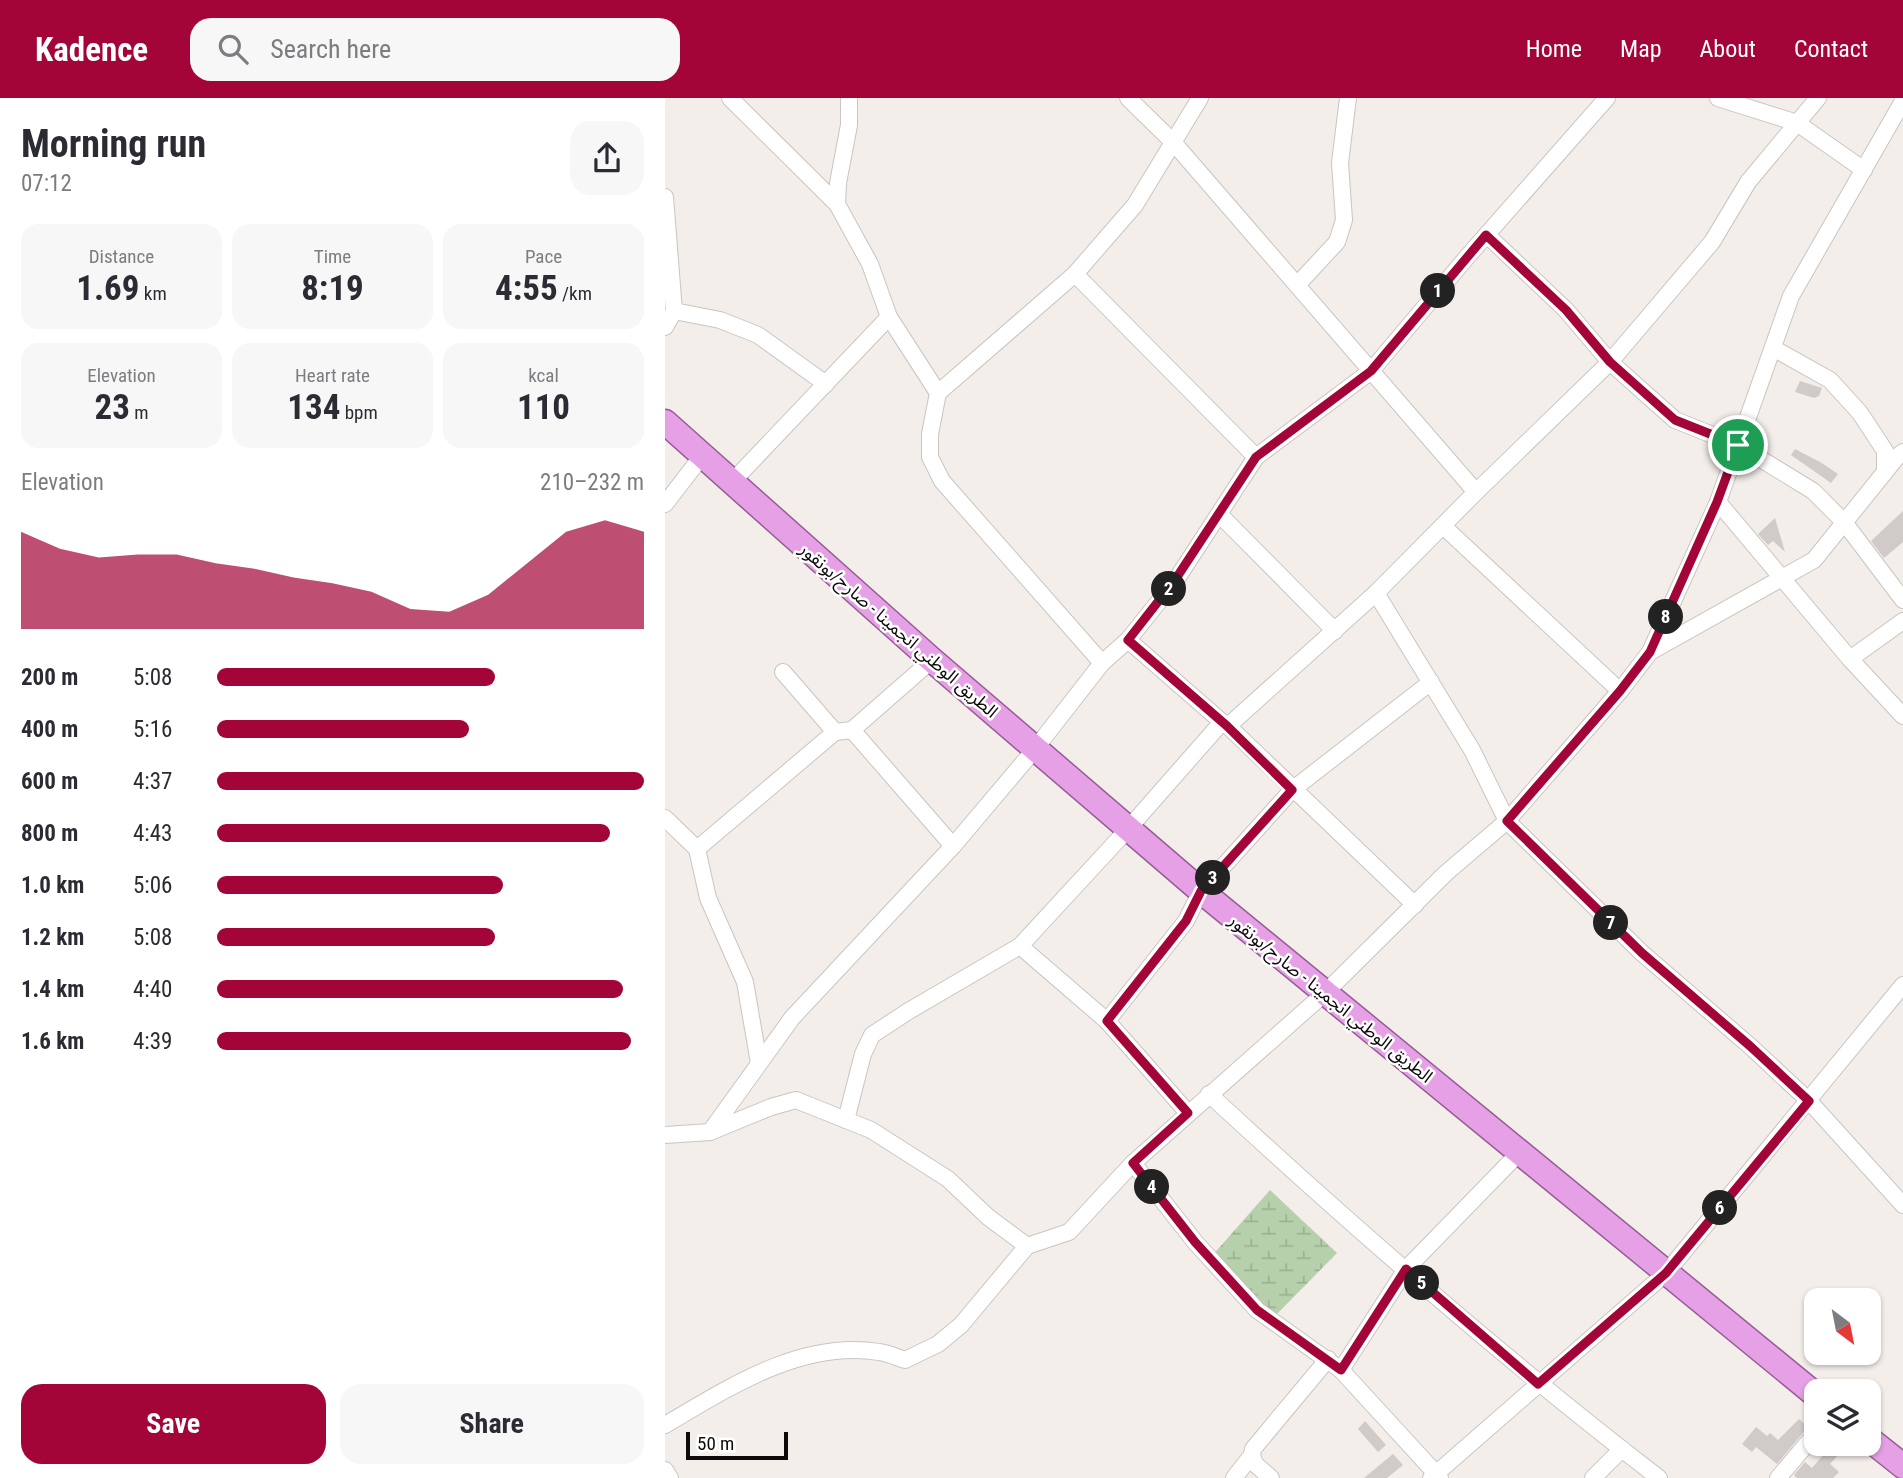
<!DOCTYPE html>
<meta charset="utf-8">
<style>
body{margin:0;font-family:"Roboto Condensed","Noto Sans Arabic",sans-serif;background:#f7f7f7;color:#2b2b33;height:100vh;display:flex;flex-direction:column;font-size:26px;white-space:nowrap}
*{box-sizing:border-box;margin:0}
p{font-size:23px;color:#7c7c81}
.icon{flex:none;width:38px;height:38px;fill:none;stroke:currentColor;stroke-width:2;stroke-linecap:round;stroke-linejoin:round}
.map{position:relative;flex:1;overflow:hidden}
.sheet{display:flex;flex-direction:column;background:#fff;width:665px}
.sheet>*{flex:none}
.needle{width:46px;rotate:148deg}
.buttons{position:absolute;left:1139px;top:1190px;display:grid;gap:14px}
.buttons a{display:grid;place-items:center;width:77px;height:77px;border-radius:14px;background:#fff;box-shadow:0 2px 5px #0004;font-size:35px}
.scale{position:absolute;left:21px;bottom:18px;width:102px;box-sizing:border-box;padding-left:7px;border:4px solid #0d0b0a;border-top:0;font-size:19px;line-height:24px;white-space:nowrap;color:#0d0b0a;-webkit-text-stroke:5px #fff;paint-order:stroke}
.pin{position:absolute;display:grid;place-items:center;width:60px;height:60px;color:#fff;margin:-30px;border:4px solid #fff;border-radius:50%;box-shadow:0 2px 7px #0007}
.km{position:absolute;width:35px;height:35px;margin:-18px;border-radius:50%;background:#222;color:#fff;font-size:19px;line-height:35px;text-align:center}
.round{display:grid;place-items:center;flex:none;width:74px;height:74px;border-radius:21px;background:#f7f7f7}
.overview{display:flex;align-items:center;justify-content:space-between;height:119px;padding:0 21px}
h1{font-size:38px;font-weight:700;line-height:52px}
.stats{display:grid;grid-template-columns:repeat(3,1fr);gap:10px;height:119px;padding:7px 21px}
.stats div{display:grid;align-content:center;border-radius:18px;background:#f7f7f7;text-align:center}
.stats b{font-size:35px;font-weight:700}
.stats small{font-size:19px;font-weight:400}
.stats p{font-size:19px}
.chart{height:196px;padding:14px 21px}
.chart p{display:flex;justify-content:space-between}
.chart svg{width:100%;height:126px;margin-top:7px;fill:#a30539;opacity:.7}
.button{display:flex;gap:14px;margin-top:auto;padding:14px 21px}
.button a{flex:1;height:80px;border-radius:21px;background:#a30539;color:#fff;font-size:28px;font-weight:700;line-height:80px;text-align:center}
.button a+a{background:#f7f7f7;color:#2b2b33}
ul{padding:0 21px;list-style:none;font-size:23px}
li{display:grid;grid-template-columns:112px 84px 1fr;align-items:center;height:52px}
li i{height:18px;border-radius:9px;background:#a30539}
header{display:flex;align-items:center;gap:42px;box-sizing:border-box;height:98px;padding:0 35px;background:#a30539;color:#fff}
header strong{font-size:33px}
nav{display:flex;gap:38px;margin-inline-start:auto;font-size:24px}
.search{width:490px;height:63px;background:#f7f7f7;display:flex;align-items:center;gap:18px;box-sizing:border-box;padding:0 24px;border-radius:21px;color:#7c7c81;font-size:26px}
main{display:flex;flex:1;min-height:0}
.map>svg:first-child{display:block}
</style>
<header>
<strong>Kadence</strong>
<div class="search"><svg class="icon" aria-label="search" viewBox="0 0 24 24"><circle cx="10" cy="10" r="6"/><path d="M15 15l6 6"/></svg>Search here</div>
<nav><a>Home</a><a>Map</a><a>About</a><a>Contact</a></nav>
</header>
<main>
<section class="sheet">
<div class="overview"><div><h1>Morning run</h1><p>07:12</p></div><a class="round"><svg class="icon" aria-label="share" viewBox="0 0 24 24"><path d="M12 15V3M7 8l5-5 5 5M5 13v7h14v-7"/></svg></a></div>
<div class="stats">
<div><p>Distance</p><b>1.69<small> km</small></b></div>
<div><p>Time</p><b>8:19</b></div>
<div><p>Pace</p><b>4:55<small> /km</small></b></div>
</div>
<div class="stats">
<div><p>Elevation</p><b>23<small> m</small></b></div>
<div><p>Heart rate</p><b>134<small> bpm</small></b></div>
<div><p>kcal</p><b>110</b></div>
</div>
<div class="chart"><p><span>Elevation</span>210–232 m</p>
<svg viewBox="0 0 160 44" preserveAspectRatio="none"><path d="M0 44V10L10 16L20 19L30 18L40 18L50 21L60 23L70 26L80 28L90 31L100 37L110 38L120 32L130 21L140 10L150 6L160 10V44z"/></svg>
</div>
<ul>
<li><b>200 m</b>5:08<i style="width:65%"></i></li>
<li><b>400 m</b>5:16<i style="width:59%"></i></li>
<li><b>600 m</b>4:37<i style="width:100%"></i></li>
<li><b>800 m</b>4:43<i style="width:92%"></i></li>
<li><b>1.0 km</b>5:06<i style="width:67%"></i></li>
<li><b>1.2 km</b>5:08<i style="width:65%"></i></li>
<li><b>1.4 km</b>4:40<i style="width:95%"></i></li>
<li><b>1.6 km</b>4:39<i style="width:97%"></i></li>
</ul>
<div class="button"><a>Save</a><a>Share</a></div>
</section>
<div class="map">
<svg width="1238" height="1380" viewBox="0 0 1238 1380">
<defs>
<pattern id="wetland-marsh" width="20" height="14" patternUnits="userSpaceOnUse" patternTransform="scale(1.75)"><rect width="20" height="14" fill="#b7d0ac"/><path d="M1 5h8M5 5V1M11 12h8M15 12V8" fill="none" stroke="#9cb193"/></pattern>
</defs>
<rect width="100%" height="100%" fill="#f3eeea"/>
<path fill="url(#wetland-marsh)" d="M605 1092 672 1155 610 1218 546 1159Z"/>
<g fill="#d0cac8">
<path d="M1135 283 1157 290 1154 298 1149 300 1130 294Z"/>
<path d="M1130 351 1155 364 1173 376 1166 385 1126 357Z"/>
<path d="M1238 413V444L1219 460 1206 443Z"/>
<path d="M1110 420 1120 454 1108 443 1103 447 1093 436Z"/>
<path d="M1134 1321 1143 1329 1112 1366 1091 1349 1087 1354 1077 1346 1091 1329 1102 1338 1105 1335 1113 1342Z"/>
<path d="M700 1323 721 1347 713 1354 693 1331Z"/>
<path d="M1167 1347 1175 1355 1165 1366 1174 1374 1168 1380H1132L1129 1377 1140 1364 1147 1370Z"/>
<path d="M728 1356 738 1367 722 1380H699Z"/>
</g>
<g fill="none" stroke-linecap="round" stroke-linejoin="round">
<g stroke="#c9c5c1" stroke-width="18">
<g id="minor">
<path d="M65 0 172 106"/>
<path d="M184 0V27L173 85 172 106 205 166 224 219 273 295 265 336V359L277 383 437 565"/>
<path d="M463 0 508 44 811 394"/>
<path d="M1053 0 1132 25 1199 72"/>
<path d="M0 99 9 213 0 229"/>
<path d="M822 137 901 212 945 264 1010 322 1073 347 1148 393 1179 424 1238 502"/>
<path d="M410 176 591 359"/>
<path d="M632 187 672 144 679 122 675 65 683 0"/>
<path d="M9 213 55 222 93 237 161 286"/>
<path d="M1108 250 1165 282 1195 315 1220 353V374"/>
<path d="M273 295 410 176 470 107 535 0"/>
<path d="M67 384 224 219"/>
<path d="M1053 404 1185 561 1238 618"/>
<path d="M0 406 37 358"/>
<path d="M554 416 670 533"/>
<path d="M778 428 955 593"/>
<path d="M711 495 807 652 842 723 977 855 1085 948 1144 1003 1238 1107"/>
<path d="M463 542 557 624"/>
<path d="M985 554 1149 462 1232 359 1238 354"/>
<path d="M1185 561 1238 523"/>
<path d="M118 574 170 634 187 632 288 748"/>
<path d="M563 628 750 807"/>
<path d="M187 632 267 562"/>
<path d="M0 720 32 751 43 800 80 884 94 965"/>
<path d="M32 751 170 634"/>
<path d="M355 848 442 923 523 1015"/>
<path d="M442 923 521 823 536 793 627 692 766 584"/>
<path d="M544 996C689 1130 838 1260 994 1380"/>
<path d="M181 1022 198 956 207 937 242 914 355 848 463 731 557 624 563 628 711 495 811 394 945 264 1047 144 1083 84 1153 0"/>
<path d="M45 1034 127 920 288 748 370 651 437 565 463 542 511 482 591 359 706 273 802 159 942 0"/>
<path d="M0 1037 45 1034 106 1009 131 1002 206 1032 283 1081 323 1119 362 1148"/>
<path d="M468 1065 530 1144 592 1212 676 1272 775 1380"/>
<path d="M676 1272 741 1171 854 1055"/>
<path d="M0 1327C63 1290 137 1241 214 1254 223 1255 231 1259 240 1262L273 1246 296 1227 362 1148 404 1134 468 1065 660 895 781 775 842 723 955 593 985 554 1053 404 1126 198 1238 3"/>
<path d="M587 1357 590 1366 606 1380"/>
<path d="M0 1372 5 1380"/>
<path d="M569 1380 587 1357 588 1351 663 1261"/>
<path d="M766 1380 1001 1175 1238 887"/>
<path d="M928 1380 957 1351"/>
<path d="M1113 1380 1152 1334"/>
</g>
</g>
<g stroke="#965c95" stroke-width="27">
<g id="trunk">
<path d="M0 324 267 562 536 793 1152 1298"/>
<path d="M1204 1341 1238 1368"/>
</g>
</g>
<use href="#minor" stroke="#fff" stroke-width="16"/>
<use href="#trunk" stroke="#e6a0e6" stroke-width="24"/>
</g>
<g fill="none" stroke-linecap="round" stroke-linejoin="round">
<g stroke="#fff" stroke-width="14">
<path id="route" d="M821 137 901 212 945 264 1010 322 1073 347 1052 404 985 554 955 593 842 723 977 855 1085 948 1144 1003 1001 1175 873 1286 741 1171 676 1272 592 1212 530 1144 468 1065 523 1015 442 923 521 823 536 793 627 692 562 628 463 542 510 482 591 359 706 273Z"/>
</g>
<use href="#route" stroke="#a30539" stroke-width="9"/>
</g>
<g text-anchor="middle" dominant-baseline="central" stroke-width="5" stroke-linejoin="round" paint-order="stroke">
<g font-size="18" fill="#0d0b0a" stroke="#fff">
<text transform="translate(234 532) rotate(41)">الطريق الوطني انجمينا - صارح/بونقور</text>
<text transform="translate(666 900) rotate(39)">الطريق الوطني انجمينا - صارح/بونقور</text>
</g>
</g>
</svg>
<div class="buttons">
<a><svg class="needle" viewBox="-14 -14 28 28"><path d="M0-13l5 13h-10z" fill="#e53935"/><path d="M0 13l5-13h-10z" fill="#7c7c81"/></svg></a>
<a><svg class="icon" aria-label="layers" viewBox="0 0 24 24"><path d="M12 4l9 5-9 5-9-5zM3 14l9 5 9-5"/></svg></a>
</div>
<div class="scale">50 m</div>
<div class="pin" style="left:1073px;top:347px;background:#1e9e55"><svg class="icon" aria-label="arrive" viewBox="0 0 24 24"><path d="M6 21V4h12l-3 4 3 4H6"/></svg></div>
<b class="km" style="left:773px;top:193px">1</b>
<b class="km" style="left:504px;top:491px">2</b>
<b class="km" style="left:548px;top:780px">3</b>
<b class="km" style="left:487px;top:1089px">4</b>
<b class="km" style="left:757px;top:1185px">5</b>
<b class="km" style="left:1055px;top:1110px">6</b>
<b class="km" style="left:946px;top:825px">7</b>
<b class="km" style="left:1001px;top:519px">8</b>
</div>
</main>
